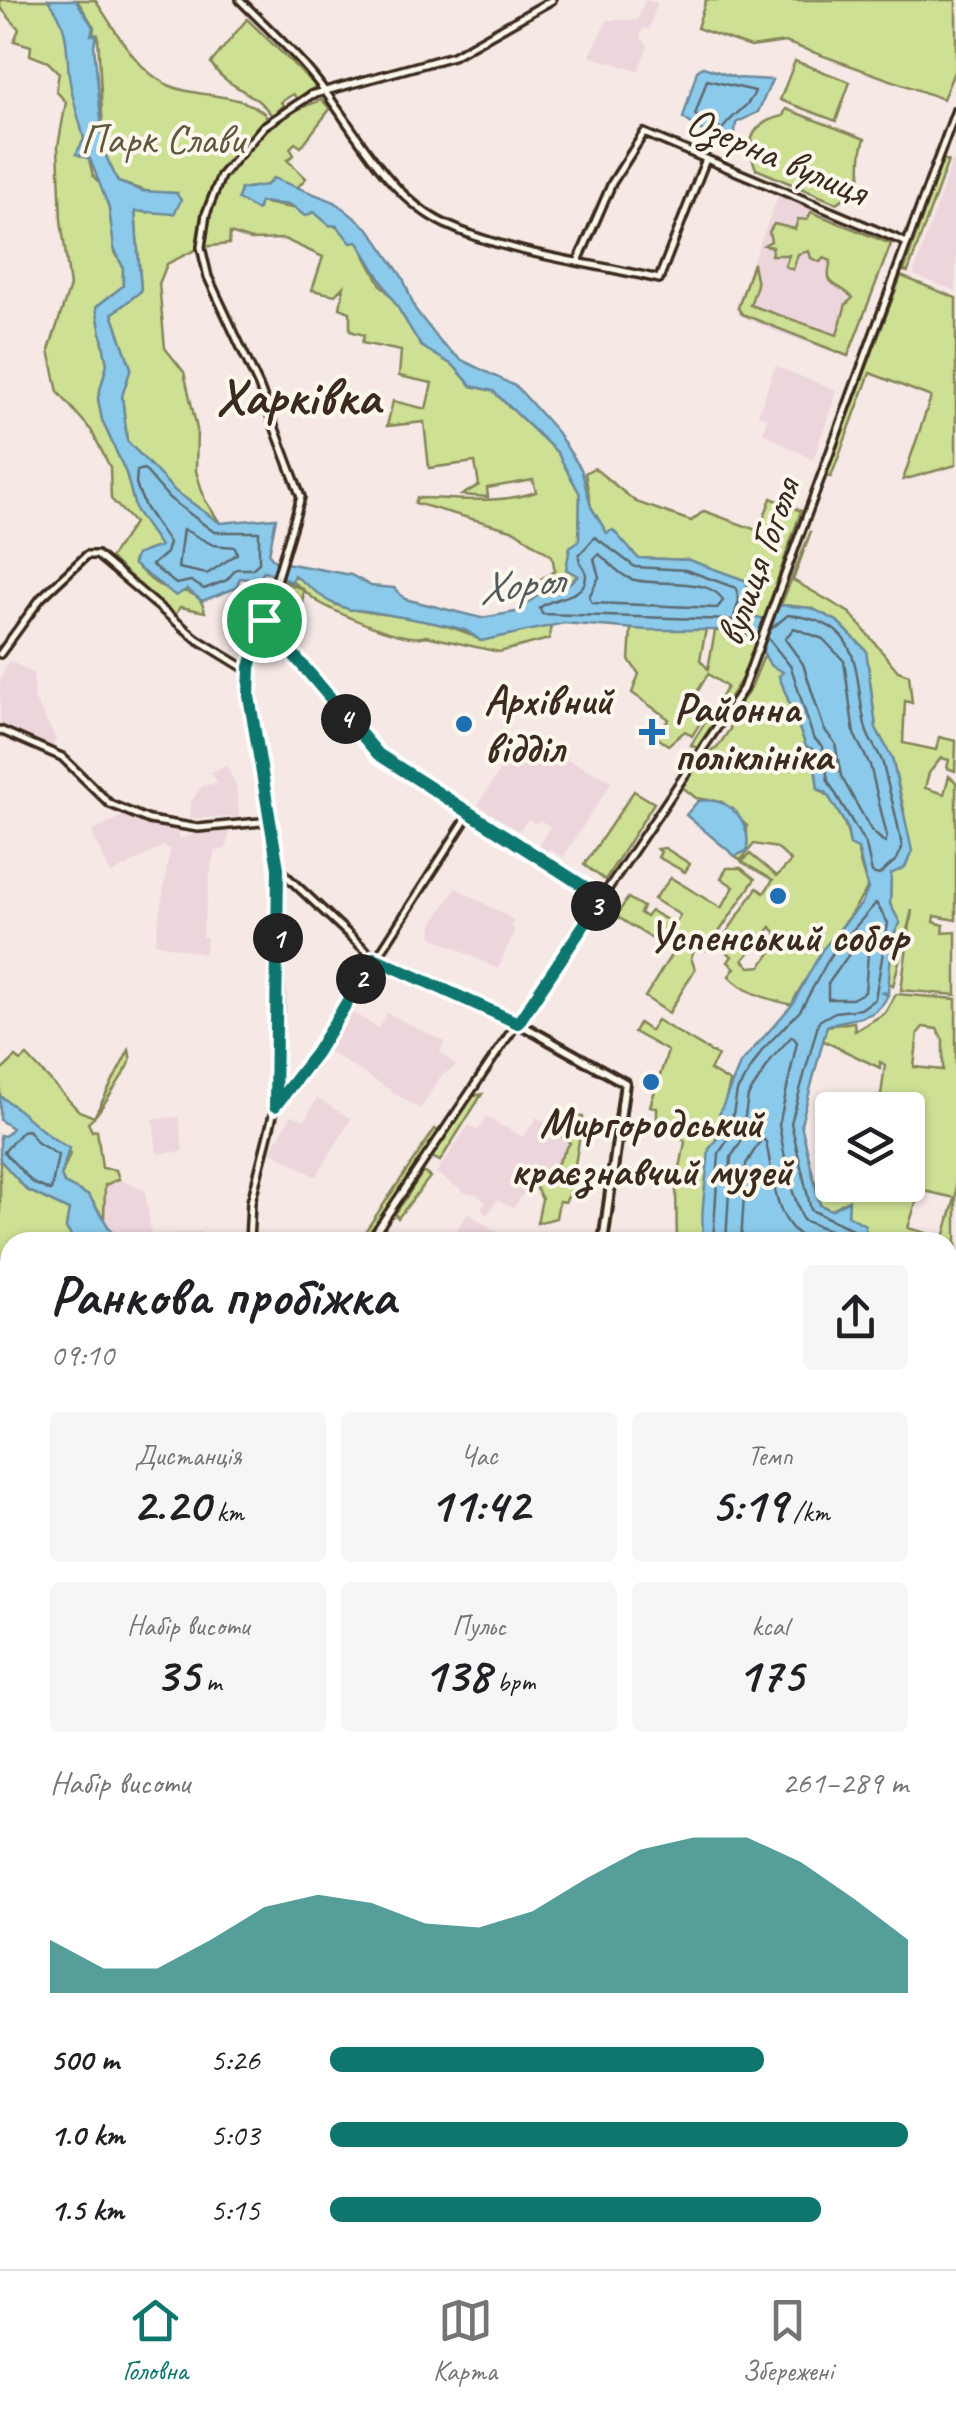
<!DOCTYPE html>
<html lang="uk">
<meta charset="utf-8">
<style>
body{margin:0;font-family:Caveat,sans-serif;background:#f6f6f6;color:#202124;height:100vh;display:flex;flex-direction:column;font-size:38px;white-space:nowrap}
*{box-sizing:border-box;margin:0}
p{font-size:32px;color:#757577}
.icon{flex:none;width:55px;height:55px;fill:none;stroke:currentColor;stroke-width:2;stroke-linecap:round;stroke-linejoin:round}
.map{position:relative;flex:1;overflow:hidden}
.side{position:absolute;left:0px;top:1232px;width:958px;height:1038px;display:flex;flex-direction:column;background:#fff;border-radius:30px 30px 0 0;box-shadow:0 2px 8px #0004}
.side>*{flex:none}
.fabs{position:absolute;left:815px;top:1092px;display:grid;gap:20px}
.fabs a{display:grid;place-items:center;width:110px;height:110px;border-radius:10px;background:#fff;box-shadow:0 2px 8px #0004;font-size:50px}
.pin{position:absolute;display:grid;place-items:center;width:85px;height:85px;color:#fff;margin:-42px;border:5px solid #fff;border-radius:50%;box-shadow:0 2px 10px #0007}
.km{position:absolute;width:50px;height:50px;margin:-25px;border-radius:50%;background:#222;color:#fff;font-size:28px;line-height:50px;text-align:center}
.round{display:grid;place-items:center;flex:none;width:105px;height:105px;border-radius:10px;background:#f6f6f6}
.headline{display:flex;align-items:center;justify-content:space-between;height:170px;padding:0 50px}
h1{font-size:55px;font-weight:600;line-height:75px}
.figures{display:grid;grid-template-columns:repeat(3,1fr);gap:15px;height:170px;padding:10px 50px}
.figures div{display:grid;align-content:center;border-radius:10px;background:#f6f6f6;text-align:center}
.figures b{font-size:50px;font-weight:600}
.figures small{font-size:28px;font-weight:400}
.figures p{font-size:28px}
.chart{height:280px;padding:20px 50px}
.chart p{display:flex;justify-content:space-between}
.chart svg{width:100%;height:180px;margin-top:10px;fill:#0f766e;opacity:.7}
ul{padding:0 50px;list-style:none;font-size:32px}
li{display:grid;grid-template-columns:160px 120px 1fr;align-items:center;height:75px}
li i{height:25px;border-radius:12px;background:#0f766e}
.menu{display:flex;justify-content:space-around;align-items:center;height:140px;border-top:2px solid #e0e0e0;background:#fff;font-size:28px;color:#757577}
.menu a{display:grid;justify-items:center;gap:5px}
.menu .active{color:#0f766e}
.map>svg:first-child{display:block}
</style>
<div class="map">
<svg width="956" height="2269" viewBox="0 0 956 2269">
<rect width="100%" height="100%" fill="#f5e8e5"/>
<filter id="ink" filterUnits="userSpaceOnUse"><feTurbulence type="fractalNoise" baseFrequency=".01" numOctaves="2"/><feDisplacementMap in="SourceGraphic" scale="20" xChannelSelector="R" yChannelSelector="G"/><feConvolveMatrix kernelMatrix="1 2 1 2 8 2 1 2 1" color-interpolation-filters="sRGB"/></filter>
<g filter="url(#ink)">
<g fill="#edd5dc">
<path d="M645 0 657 3 649 29 643 28 640 36 648 46 638 71 590 56 607 20H637Z"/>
<path d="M952 161 956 163V291L913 275Z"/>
<path d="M778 196 893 243 849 358 774 331 740 315 735 308Z"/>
<path d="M775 366 837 391 813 460 763 433 767 418 758 415Z"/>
<path d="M9 661 33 673 35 700 56 739 51 752 0 730V681Z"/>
<path d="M515 746 539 759 545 749 612 781 563 857 550 849 545 854 536 849 550 827 540 820 537 824 528 819 519 831 478 805Z"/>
<path d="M227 766 236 786 239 817 190 818 191 802 202 786 218 783 211 772Z"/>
<path d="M127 814 177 828 180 839 206 830 230 831 226 849 215 851 211 867 202 937 207 938 204 954 155 943 170 849 164 846 111 874 92 832Z"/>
<path d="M456 888 514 920 511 928 515 930 498 969 431 936 434 922Z"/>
<path d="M350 1011 378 1028 387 1013 445 1042 440 1052 456 1066 441 1076 420 1109 325 1049Z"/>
<path d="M317 1098 351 1119 316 1177 271 1151 291 1115 305 1120Z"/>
<path d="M179 1117 183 1152 157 1153 153 1119Z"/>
<path d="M486 1117 523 1137 537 1117 571 1142 545 1183 533 1182 513 1208 497 1200 487 1215 481 1209 485 1202 477 1194 466 1193 436 1173 469 1125 478 1131Z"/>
<path d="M119 1179 145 1191 151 1235 201 1232V1242H118L104 1218V1185Z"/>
<path d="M468 1213 508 1239V1242H449Z"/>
<path d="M0 1931 10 1945 2 1971 10 1974V2015L0 2012Z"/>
<path d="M0 2147H10V2237L0 2246Z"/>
</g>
<g fill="#cee094" stroke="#848559" stroke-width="2.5" fill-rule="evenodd">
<path d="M0 0H48L61 15 71 47 69 74 93 176 105 189 109 208 115 252 123 267V286L96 307 107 364 98 398 102 420 126 473 136 511 161 546 136 555 133 563C141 570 150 581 159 585 178 595 199 585 205 612L180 607 175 616 110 558 134 523 111 499 110 467 91 430 58 392 49 350 70 286 61 220 58 146 66 102 56 91 59 73 48 62 30 55 31 46 14 41 19 29 0 7Z"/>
<path d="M77 0H95C114 27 135 69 166 84 197 99 236 91 264 113L268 120 227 166C254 135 283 112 322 100L330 109 301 147 295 143 290 148 294 155 287 160 306 178 296 189 273 178 267 185 241 189 251 206 258 209 259 202 314 212 358 242 381 285 454 366 472 386 493 391 557 452 580 494 579 541 570 547 567 568 578 575 567 586 540 592 537 581 555 571 552 556 515 531 415 503 417 498C458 498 496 505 536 492L533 480 487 488 488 497 462 495 479 485 475 462 429 468 424 422 387 426 393 401 426 409 432 383 399 376 401 351 362 343 364 335 350 331V312L340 308 344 286 335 295 312 290 323 257 284 239 251 240 230 233 229 244 201 247 167 264 159 284 165 348 184 372 197 429 196 471 205 500 220 523 175 491 127 441 122 395 131 368 112 314 141 291 135 210 147 213 176 193H152L118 182 104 152 98 35 93 34 94 27Z"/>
<path d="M706 0H956V67L943 99 785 42 751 47 697 28Z"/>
<path d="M247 19 316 86 297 99 293 94 281 102 283 105 272 116C254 89 227 90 211 63Z"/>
<path d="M795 61 850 82 836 121 780 100Z"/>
<path d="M786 109 865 139C853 168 875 183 836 203L756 169C744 140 753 122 783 116Z"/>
<path d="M942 159 948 161 908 272 904 271Z"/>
<path d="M811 212 891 244 848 356 742 314 738 308 753 263 757 285 750 305 837 335 846 304 853 298C837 281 823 289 831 261L824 258 820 262 811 258 809 251 798 254 793 270 785 266 789 255H771L773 247 764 245 771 241 769 232 774 224 795 229 798 219 807 220Z"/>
<path d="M901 276 956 298V465L903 480 931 397 870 373 831 477 826 476Z"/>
<path d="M594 468 636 502 691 521 704 511 759 531 771 498 801 511 764 619 741 614 747 581 689 560 638 558 613 531 607 534 591 507 585 473Z"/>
<path d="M811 531 793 580 850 613 898 671 909 675 912 703 905 701 903 743 936 750 939 737 956 741 955 771 947 768 949 760 941 758 929 773 925 788 944 794 949 776 956 782V920L935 916 934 922 944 925 943 933 956 932V995L901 990 912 910 893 986 888 982 892 937 900 923 890 904 891 873 904 810 892 758 876 728 866 650 837 621 811 608 781 605Z"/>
<path d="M294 574C310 585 326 604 346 608 383 616 451 619 481 641L551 624 549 639 499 652 426 636C406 644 342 615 322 604 310 598 304 588 292 582Z"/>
<path d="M280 580 303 589V603H295L290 617 269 622Z"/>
<path d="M631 629H706L700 660 708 669 715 631 740 630 757 640 743 677 697 748 691 745 727 687 708 674 691 702 705 715 692 736 685 731 668 745 656 737 669 719 632 693 639 674 629 660Z"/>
<path d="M766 651 767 658 784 673 779 676 806 746 813 749 818 789C836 798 847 825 850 845L858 849C858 863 865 874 867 887 868 894 799 982 792 1005 770 999 745 994 729 976L735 968 728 962 732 956 718 945 757 888 764 893 773 880 742 862 750 854 777 876 791 861 777 848 754 844 741 860 735 856 747 846V826L722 802 696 798 681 786 700 757 717 748 730 729 732 714 750 690ZM771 927 780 939 761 966 750 967 743 960Z"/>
<path d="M634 791 654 803 605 880 584 865Z"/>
<path d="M665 848 690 864 685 872 658 857 661 852 657 849Z"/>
<path d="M727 868H741L755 879 707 950 695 949 691 958 695 969 669 1013 645 997 673 952 616 916 628 898 643 907 640 913 646 917 651 911 669 921 664 929 670 933 680 915 654 899 671 878 721 908 734 887 721 878Z"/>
<path d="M896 994 956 999V1304L948 1301V1242H866L848 1215V1200L831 1210 820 1205 816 1181 832 1178V1185H908V1110H879L885 1065 880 1062V1068L822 1040 827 1026 854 1022 855 1031 885 1013ZM923 1027 937 1029 943 1040V1070L914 1067 918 1033ZM920 1190 955 1198 944 1238 908 1228Z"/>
<path d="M657 1020 718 1056 710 1070 730 1082 708 1170 704 1242H677L676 1189 685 1142 679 1134 657 1125V1108L650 1106 668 1051 634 1032 639 1023 650 1031Z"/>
<path d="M129 1050C130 1056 132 1060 128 1067 120 1078 98 1117 88 1123L92 1131 97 1130 102 1168 116 1170 119 1179 105 1185 104 1218 89 1196 64 1183 61 1176 70 1154 0 1096V1072L16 1057 21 1061 27 1056 79 1111 94 1117Z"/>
<path d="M482 1094 440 1161 432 1157 473 1096Z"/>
<path d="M566 1115 583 1117 570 1194 565 1202 559 1201 556 1218 537 1223 542 1199 533 1182 545 1183 570 1143 556 1131Z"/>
<path d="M435 1129 440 1132 365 1242H358Z"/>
<path d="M0 1160 27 1190 69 1210 66 1228 75 1242H10V1507H0V1414L10 1387C4 1367 0 1341 5 1320L0 1315Z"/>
<path d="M423 1172 430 1177 398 1218 395 1214Z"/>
<path d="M956 1335 952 1439 948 1443V1336Z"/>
<path d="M948 1536 956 1554V1675L948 1650Z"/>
</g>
<g fill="#8ccaec" stroke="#6c8a9a" stroke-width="2.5">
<path d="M48 0H76L93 27 91 35H97L94 45 104 152 118 182 142 191 176 193 181 200 174 214 135 211 141 291 112 314 131 368 122 396 127 441 175 491 220 523 276 518 269 554 275 561 351 575 371 586 394 588 405 599 481 618 516 612 537 596 533 585 537 581 540 592C556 590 566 587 578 576L566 569 570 547 579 541 580 494 557 452 493 391 472 386 454 366 421 346 358 242 351 243 337 226 329 225 314 212 305 216 291 205 260 202 257 210 238 199 241 189 267 185 273 178 335 202 370 230 403 278 415 309 441 343 460 359 517 387 557 432 581 469 591 507 607 533 613 530 638 558 689 560 747 581 749 603 742 615 767 619 781 605 811 608 837 621 866 650 876 728 892 758 912 851 905 867 891 874 890 904 900 923 892 937 888 993 880 992 888 995C874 1024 851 1015 827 1026L801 1124 820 1205 831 1210 849 1200 848 1215 865 1225 866 1242H704C699 1211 707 1180 709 1149L720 1136 719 1115 740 1064 792 1005 822 950 862 903 868 889 858 849 850 845 847 827 826 792 818 789 813 749 806 746 779 676 783 672 770 665 757 640 740 630H648L564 623 481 641C475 637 468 630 461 629 446 625 358 608 350 610L328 601 294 575 292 582 264 571 259 580 240 578 236 588 202 601 187 589 176 596 133 564 136 555 160 546 136 511 126 473 102 420 98 398 107 364 96 307 123 286V267L114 248 109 208 90 159 76 154 84 139C79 118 71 96 69 75 66 46 69 25 48 0Z"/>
<path d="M703 67 737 78 772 80 758 112 736 123 734 143 716 140 683 118 697 71Z"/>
<path d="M698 801C730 796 751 821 747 851L735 856 686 815Z"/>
<path d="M0 1096C26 1113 43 1135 69 1148L61 1176 64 1183 89 1196 118 1242H75L66 1228 69 1210 27 1190 0 1160V1135L5 1136 12 1128 0 1120Z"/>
</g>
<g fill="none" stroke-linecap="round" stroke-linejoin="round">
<g stroke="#5b6a70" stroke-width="2.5">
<path d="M707 80 755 91C750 107 732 114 722 130L695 115Z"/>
<path d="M144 469 169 498 214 532H259V563L252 569H236L227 580 204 589 191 581 176 584 152 565 166 553 169 543 145 507 136 484 137 471Z"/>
<path d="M183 529 213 545 235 547 237 554 207 574 178 568Z"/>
<path d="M595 537 635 567 686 570 736 588 739 600 733 620 542 614 540 608C550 596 584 600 586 577 587 567 578 566 579 555Z"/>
<path d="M599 554C609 562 619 575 631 579 655 587 712 576 723 601L717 608 592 603 589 597 599 577 594 559Z"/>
<path d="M794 628 823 639 844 661 854 734 870 765 887 836 885 843 871 830 841 776 835 743 824 729 803 664 785 639Z"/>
<path d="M767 637 791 667 813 737 823 747 828 781 866 845 872 873 879 875 897 859 902 848C898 819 889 792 883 764 880 752 869 742 866 729 852 674 868 622 788 615L771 629"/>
<path d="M861 937 869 941 865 992 852 999H828V984Z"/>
<path d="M22 1131 28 1130 38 1143 58 1155 51 1191 33 1183 4 1152Z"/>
<path d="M713 1242 719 1153 729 1138 737 1091 763 1049 800 1011 831 955 876 903 888 923 875 999 861 1009 835 1012 819 1021 791 1123 811 1210 852 1229 854 1242"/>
<path d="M726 1242 731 1157 741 1142 748 1096 773 1057 792 1036 797 1042 779 1125 789 1181 803 1220 834 1232 841 1242"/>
<path d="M741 1242 746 1164 762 1138 766 1142C774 1177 773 1227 812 1242"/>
</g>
<g stroke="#3b2a1e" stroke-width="12">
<g id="tertiary">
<path d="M240 0C263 23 288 46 309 71 351 120 384 195 445 224 511 255 589 262 659 279L706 159"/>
<path d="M579 259 612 183 644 133 907 243"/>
<path d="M263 619 378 754 601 897"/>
<path d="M0 654 41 598 87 555H97L197 639 249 671"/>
<path d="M0 730 62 757 110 804 149 820 198 828 271 821"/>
<path d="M280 870 377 961 518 1023"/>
<path d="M275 1107 316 1053 468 816"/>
<path d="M249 1242 251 1202 275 1107 280 1001 279 868 249 696V671L301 497 259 386 208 277 201 247 206 214 221 176 264 126 311 95 453 56 552 0"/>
<path d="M369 1242 743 689 956 110"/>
<path d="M0 1578 10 1584"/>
<path d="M0 1781 10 1765"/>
<path d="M948 1852 956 1844"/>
<path d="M0 2093 10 2095"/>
<path d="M948 2107 956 2106"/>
</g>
</g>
<g stroke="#3b2a1e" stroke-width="14">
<g id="secondary">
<path d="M518 1023 625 1083 603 1242"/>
<path d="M948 1871 956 1883"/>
</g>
</g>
<use href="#tertiary" stroke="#fbf7ec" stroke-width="5"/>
<use href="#secondary" stroke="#fbf7ec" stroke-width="6"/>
<g stroke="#3b2a1e" stroke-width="6">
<path id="rail" d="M0 1589 10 1594"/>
</g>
<use href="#rail" stroke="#fbf7ec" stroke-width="2.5" stroke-dasharray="8" stroke-linecap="butt"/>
</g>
</g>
<g fill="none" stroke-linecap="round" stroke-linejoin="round" filter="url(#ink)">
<g stroke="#fff" stroke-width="20">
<path id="route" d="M264 620 378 754 602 898 518 1023 374 958 316 1053 275 1106 278 868 249 696 250 667Z"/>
</g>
<use href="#route" stroke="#0f766e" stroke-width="12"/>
</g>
<g fill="#1f6fb2" stroke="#fbf7ec" stroke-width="4">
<circle cx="464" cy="724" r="10"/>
<path d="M647 717h10v10h10v10h-10v10h-10v-10h-10v-10h10z"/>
<circle cx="778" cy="896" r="10"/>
<circle cx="651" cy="1082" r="10"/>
</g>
<g text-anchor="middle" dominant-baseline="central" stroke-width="8" stroke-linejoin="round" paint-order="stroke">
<g font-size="42" fill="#60583c" stroke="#fbf7ec">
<text x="162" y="139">Парк Слави</text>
</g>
<g font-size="42" fill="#3b2a1e" stroke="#fbf7ec">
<text transform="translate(777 156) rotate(23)">Озерна вулиця</text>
<text transform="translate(758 562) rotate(-70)">вулиця Гоголя</text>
</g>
<g font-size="42" font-weight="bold" fill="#3b2a1e" stroke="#fbf7ec" text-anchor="start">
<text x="484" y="700">Архівний<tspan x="484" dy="48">відділ</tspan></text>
<text x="674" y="708">Районна<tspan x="674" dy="48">поліклініка</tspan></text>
<text x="778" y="937" text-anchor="middle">Успенський собор</text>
<text x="651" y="1123" text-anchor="middle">Миргородський<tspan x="651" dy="48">краєзнавчий музей</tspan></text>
</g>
<g font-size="45" font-style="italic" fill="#535a5c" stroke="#fbf7ec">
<text transform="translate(520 584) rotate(-7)">Хорол</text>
</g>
<g font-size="52" font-weight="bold" fill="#3b2a1e" stroke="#fbf7ec">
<text x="298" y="397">Харківка</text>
</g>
</g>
</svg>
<div class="fabs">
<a><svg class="icon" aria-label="layers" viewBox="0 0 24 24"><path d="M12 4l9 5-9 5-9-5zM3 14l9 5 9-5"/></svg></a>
</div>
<div class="pin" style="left:264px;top:620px;background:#1e9e55"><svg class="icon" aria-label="arrive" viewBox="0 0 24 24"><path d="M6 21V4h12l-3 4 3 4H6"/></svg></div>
<b class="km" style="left:278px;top:938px">1</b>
<b class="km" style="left:361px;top:979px">2</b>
<b class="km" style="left:596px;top:906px">3</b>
<b class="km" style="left:346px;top:719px">4</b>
<section class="side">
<div class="headline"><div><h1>Ранкова пробіжка</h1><p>09:10</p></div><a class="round"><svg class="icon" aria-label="share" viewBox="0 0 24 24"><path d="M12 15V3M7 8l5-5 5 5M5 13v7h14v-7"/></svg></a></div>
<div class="figures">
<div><p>Дистанція</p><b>2.20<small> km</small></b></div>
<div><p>Час</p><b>11:42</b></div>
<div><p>Темп</p><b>5:19<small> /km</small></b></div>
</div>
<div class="figures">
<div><p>Набір висоти</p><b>35<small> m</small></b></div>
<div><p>Пульс</p><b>138<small> bpm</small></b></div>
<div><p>kcal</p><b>175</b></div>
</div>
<div class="chart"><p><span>Набір висоти</span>261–289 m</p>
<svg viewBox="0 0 160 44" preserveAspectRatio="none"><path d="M0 44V31L10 38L20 38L30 31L40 23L50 20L60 22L70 27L80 28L90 24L100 16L110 9L120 6L130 6L140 12L150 21L160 31V44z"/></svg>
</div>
<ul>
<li><b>500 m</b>5:26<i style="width:75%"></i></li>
<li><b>1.0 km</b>5:03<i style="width:100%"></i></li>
<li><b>1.5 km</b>5:15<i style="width:85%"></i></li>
</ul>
</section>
</div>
<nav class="menu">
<a class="active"><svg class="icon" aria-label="home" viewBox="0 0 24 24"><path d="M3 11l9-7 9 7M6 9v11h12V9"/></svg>Головна</a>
<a><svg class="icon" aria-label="map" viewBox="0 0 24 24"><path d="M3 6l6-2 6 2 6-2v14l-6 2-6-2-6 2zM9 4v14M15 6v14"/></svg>Карта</a>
<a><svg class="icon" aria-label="saved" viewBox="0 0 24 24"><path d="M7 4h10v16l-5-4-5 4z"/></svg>Збережені</a>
</nav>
